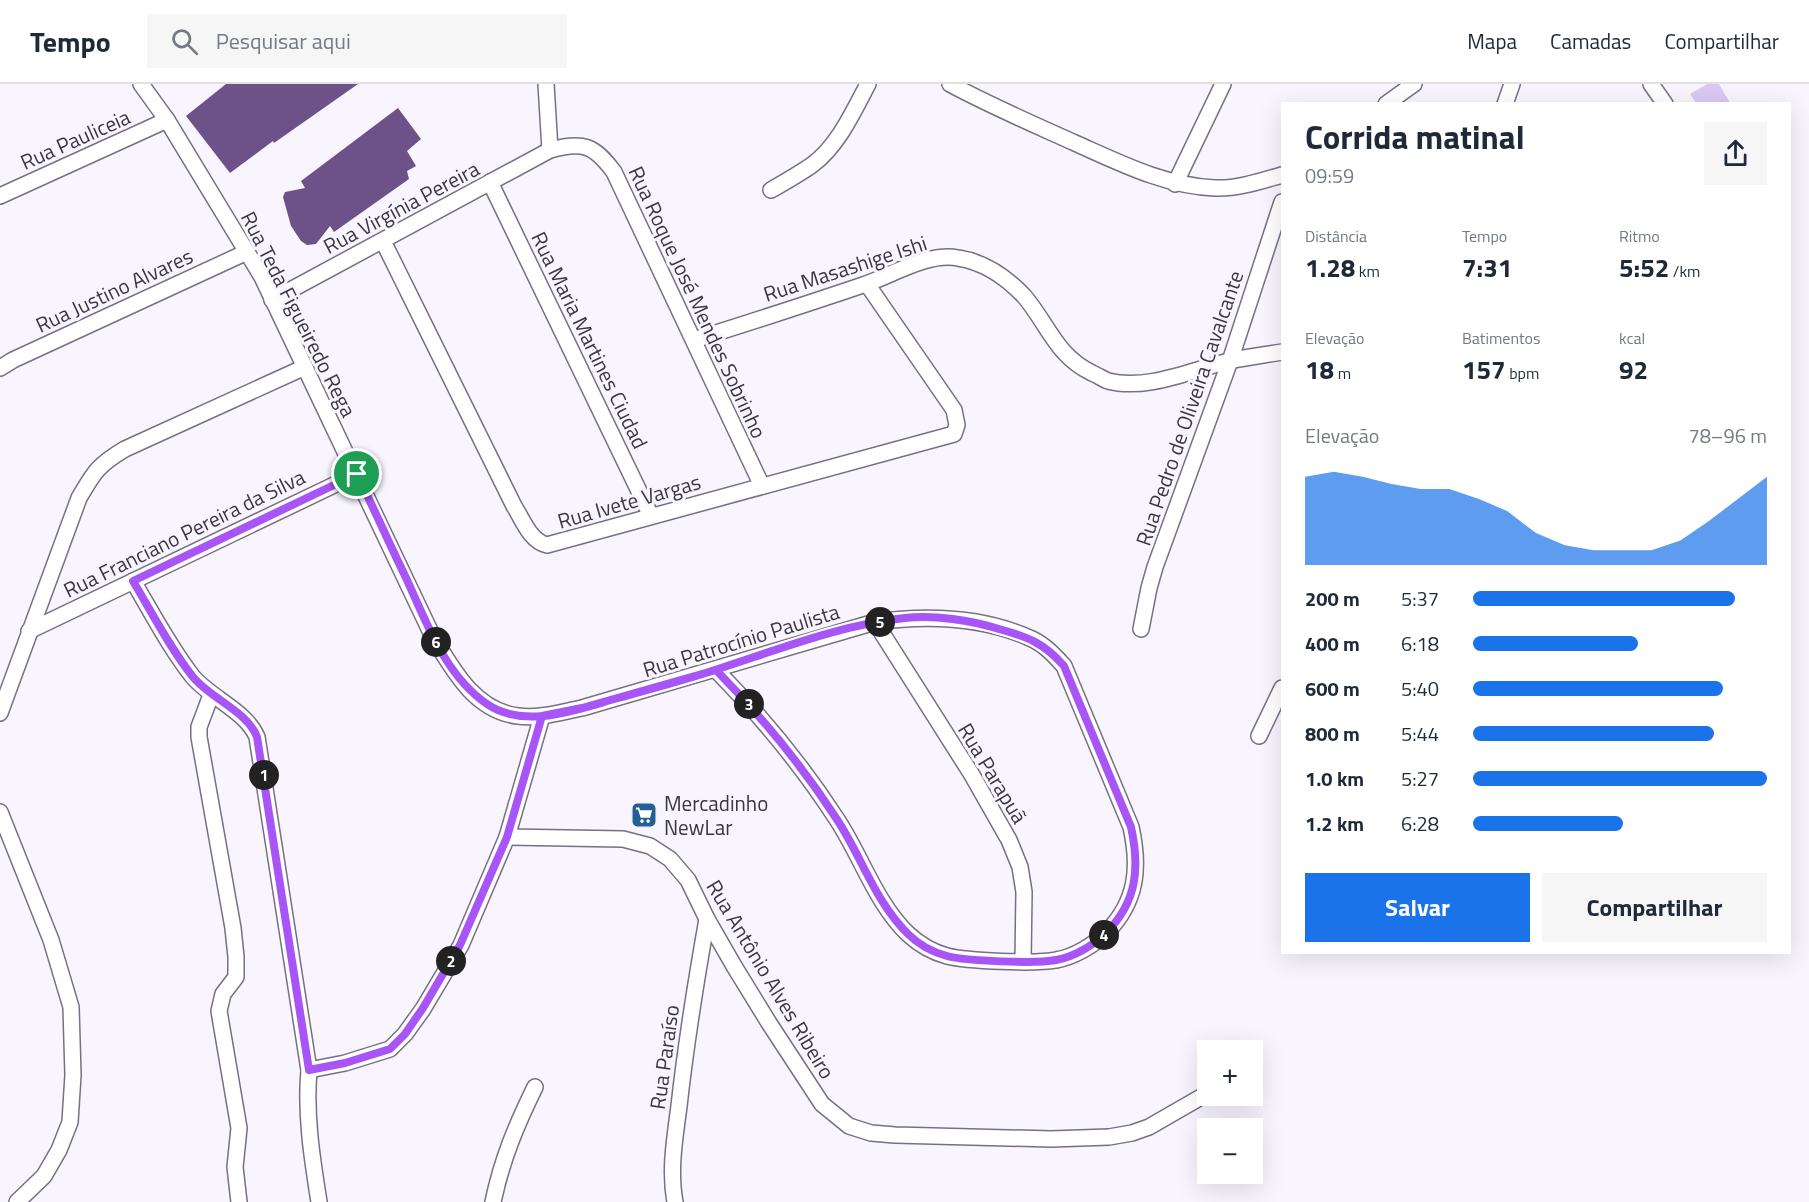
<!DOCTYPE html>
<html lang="pt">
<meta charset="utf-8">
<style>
body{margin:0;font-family:"Titillium Web",sans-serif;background:#f6f6f7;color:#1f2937;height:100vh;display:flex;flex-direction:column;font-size:22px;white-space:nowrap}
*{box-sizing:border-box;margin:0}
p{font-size:20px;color:#747a83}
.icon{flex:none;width:33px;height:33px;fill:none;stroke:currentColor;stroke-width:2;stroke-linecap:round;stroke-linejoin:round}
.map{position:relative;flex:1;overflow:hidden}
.panel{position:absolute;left:1281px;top:18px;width:510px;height:852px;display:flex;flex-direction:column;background:#fff;border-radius:0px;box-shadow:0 6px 24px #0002}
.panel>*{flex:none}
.controls{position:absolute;left:1197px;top:956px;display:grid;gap:12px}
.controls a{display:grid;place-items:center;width:66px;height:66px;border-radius:0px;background:#fff;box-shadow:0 6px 24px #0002;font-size:30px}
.pin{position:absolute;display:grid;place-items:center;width:51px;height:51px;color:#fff;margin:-26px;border:3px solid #fff;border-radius:50%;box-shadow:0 2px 6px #0007}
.km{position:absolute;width:30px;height:30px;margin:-15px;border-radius:50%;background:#222;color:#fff;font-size:16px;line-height:30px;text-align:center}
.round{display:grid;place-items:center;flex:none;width:63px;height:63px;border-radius:0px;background:#f6f6f7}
.summary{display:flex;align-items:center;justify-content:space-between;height:102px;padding:0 24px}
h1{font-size:33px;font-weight:700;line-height:45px}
.metrics{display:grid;grid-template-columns:repeat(3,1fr);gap:9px;height:102px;padding:6px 24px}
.metrics div{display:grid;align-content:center}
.metrics b{font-size:26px;font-weight:700}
.metrics small{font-size:16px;font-weight:400}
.metrics p{font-size:16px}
.chart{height:168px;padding:12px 24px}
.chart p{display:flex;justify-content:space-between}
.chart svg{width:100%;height:108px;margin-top:6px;fill:#1a73e8;opacity:.7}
.cta{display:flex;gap:12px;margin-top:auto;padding:12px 24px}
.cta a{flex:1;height:69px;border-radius:0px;background:#1a73e8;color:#fff;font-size:24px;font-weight:700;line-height:69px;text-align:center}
.cta a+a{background:#f6f6f7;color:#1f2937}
ul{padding:0 24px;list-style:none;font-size:20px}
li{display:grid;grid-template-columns:96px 72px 1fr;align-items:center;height:45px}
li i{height:15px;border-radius:8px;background:#1a73e8}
header{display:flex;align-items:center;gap:36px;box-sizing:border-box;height:84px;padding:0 30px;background:#fff;border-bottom:2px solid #e0e1e3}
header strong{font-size:28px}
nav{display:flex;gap:33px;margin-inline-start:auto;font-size:21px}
.search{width:420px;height:54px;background:#f6f6f7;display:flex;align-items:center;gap:15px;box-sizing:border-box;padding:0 21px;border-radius:0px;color:#747a83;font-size:22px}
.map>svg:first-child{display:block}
</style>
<header>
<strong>Tempo</strong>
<div class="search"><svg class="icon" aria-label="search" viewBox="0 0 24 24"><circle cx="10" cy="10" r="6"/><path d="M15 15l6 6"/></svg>Pesquisar aqui</div>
<nav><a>Mapa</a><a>Camadas</a><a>Compartilhar</a></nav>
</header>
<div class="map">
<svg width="1809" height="1118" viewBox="0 0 1809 1118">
<rect width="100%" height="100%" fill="#f9f5ff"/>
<path fill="#dbc8f3" d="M1707 0H1719L1730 19H1696L1690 10Z"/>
<g fill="#6c5289">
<path d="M226 0H358L274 59 273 57 230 89 186 32Z"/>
<path d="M398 24 421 55 407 67 416 82 407 87 409 95 334 148 330 142 316 160 307 161 301 157 291 142 283 113 285 108 305 104 301 97Z"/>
</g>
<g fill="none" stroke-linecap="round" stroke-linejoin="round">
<g stroke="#786f84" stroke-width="18">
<g id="minor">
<path d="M141 0 167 36 262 193 433 553C453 586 475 627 518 632 539 635 561 628 582 624L875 538C927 531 984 533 1032 555 1045 561 1055 572 1064 582L1131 743C1140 784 1137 817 1107 848 1094 861 1074 873 1056 876 1035 880 967 877 947 872 932 868 919 860 908 850 875 818 861 771 836 734 801 680 761 632 716 586"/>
<path d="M546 0 550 66"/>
<path d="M950 0C991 22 1033 40 1075 59 1120 79 1165 102 1215 104 1237 105 1261 97 1282 91"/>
<path d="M1651 0 1665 20"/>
<path d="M1386 20 1414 0"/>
<path d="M1505 20 1512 0"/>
<path d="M490 98 651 432"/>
<path d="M1175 100 1223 0"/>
<path d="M771 106C785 98 799 90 812 81 838 62 853 28 868 0"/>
<path d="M0 112 167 36"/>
<path d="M383 157 514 422C523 436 530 457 547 461L954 350 957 341 954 326 867 200"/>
<path d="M272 216 550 66C583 57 594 61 614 88L762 402"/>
<path d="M694 256C751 238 807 220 863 201 891 192 928 168 958 174 985 178 1006 193 1024 212 1048 240 1056 272 1092 289 1097 291 1103 295 1108 297 1147 307 1191 286 1229 277 1246 273 1265 271 1282 268"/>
<path d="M0 284 13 276 247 168"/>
<path d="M133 497C152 529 170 564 193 593 211 614 247 628 257 653L309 986C305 1030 312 1074 319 1118"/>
<path d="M875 538 972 691 1009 756 1020 783 1024 808 1023 877"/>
<path d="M1141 545 1149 504 1155 483 1230 277 1282 118"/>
<path d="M29 547 357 390"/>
<path d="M211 611 199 643V653L233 844 236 873V893L223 910 219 927 239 1044 235 1083 239 1118"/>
<path d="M0 629 79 414C94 388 98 381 125 365L305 283"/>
<path d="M1259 652 1282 604"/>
<path d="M0 728 51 856 71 923 73 991 70 1038 59 1066 44 1092 17 1118"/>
<path d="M507 753 623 755 650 762 670 775 688 796 707 835 734 882 769 939 822 1020 849 1042 871 1049 895 1051 1051 1055 1109 1053 1132 1049 1149 1043 1208 1009"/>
<path d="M309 986 345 979 390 965 405 950 423 925 461 861 507 753 542 632"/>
<path d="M493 1118C502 1075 516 1042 535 1003"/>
<path d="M675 1118C669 1086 675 1053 679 1022 686 959 696 897 707 835"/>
</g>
</g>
<use href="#minor" stroke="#fff" stroke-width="15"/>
</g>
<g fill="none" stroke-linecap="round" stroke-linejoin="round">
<g stroke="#fff" stroke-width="12">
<path id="route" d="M357 390 133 497C152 529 170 564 193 593 210 614 248 628 257 653L309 986 345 979 390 965 405 950 423 924 460 861 507 753 542 632 582 624 716 586C761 632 801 680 836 734 861 771 875 818 908 850 919 861 932 868 947 872 966 877 1035 880 1056 876 1074 873 1094 861 1107 848 1137 817 1140 784 1131 743L1064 582C1044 559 1028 553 999 545 970 536 935 531 905 534 843 540 777 566 718 585 685 596 651 605 618 614 578 625 525 646 487 620 446 592 427 540 407 496 390 461 374 425 357 390"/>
</g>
<use href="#route" stroke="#a855f7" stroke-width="8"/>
</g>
<defs>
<g id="supermarket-square" transform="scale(1.35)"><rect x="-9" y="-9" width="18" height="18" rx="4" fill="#255d95" stroke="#f9f5ff"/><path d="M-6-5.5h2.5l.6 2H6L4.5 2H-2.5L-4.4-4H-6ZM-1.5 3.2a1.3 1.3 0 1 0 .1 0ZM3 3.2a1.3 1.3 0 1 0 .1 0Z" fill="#fff"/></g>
</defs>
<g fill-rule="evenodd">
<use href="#supermarket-square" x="644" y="731"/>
</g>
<g text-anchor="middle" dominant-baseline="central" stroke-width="6" stroke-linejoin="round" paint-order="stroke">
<g font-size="21" fill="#3b3740" stroke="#f9f5ff">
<text transform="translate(75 55) rotate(-24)">Rua Pauliceia</text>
<text transform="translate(401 123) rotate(-28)">Rua Virgínia Pereira</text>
<text transform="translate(845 184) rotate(-18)">Rua Masashige Ishi</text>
<text transform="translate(114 206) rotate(-25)">Rua Justino Alvares</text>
<text transform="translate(698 218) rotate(65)">Rua Roque José Mendes Sobrinho</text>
<text transform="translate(299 230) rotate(63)">Rua Teda Figueiredo Rega</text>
<text transform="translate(590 256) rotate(64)">Rua Maria Martines Ciudad</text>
<text transform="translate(1189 324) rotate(-71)">Rua Pedro de Oliveira Cavalcante</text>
<text transform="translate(629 417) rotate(-16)">Rua Ivete Vargas</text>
<text transform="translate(184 449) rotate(-26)">Rua Franciano Pereira da Silva</text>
<text transform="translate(741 556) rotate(-17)">Rua Patrocínio Paulista</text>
<text transform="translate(993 689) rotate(59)">Rua Parapuã</text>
<text transform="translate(771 895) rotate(59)">Rua Antônio Alves Ribeiro</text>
<text transform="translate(664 973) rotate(-82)">Rua Paraíso</text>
</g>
<g font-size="21" fill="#3b3740" stroke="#f9f5ff" text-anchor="start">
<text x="664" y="719">Mercadinho<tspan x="664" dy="24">NewLar</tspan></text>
</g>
</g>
</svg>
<div class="controls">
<a>+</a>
<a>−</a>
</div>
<div class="pin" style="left:357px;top:390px;background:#1e9e55"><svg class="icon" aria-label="arrive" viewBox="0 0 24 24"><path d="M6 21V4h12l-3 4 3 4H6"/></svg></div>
<b class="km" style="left:264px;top:691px">1</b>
<b class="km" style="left:451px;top:877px">2</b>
<b class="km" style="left:749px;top:620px">3</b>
<b class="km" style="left:1104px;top:851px">4</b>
<b class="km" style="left:880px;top:538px">5</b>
<b class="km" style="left:436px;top:558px">6</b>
<section class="panel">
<div class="summary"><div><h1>Corrida matinal</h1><p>09:59</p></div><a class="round"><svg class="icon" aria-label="share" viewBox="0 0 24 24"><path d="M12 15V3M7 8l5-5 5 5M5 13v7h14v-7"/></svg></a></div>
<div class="metrics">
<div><p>Distância</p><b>1.28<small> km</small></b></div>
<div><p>Tempo</p><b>7:31</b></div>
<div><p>Ritmo</p><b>5:52<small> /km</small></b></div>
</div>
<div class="metrics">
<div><p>Elevação</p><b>18<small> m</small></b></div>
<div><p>Batimentos</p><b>157<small> bpm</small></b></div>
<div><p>kcal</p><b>92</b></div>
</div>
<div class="chart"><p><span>Elevação</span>78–96 m</p>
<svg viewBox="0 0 160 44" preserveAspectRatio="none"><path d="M0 44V8L10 6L20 8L30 11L40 13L50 13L60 17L70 22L80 31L90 36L100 38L110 38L120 38L130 34L140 26L150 17L160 8V44z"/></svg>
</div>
<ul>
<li><b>200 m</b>5:37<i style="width:89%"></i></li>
<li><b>400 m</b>6:18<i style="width:56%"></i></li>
<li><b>600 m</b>5:40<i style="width:85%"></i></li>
<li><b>800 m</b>5:44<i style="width:82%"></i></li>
<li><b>1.0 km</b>5:27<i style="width:100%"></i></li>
<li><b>1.2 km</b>6:28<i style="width:51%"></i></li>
</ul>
<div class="cta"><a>Salvar</a><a>Compartilhar</a></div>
</section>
</div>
